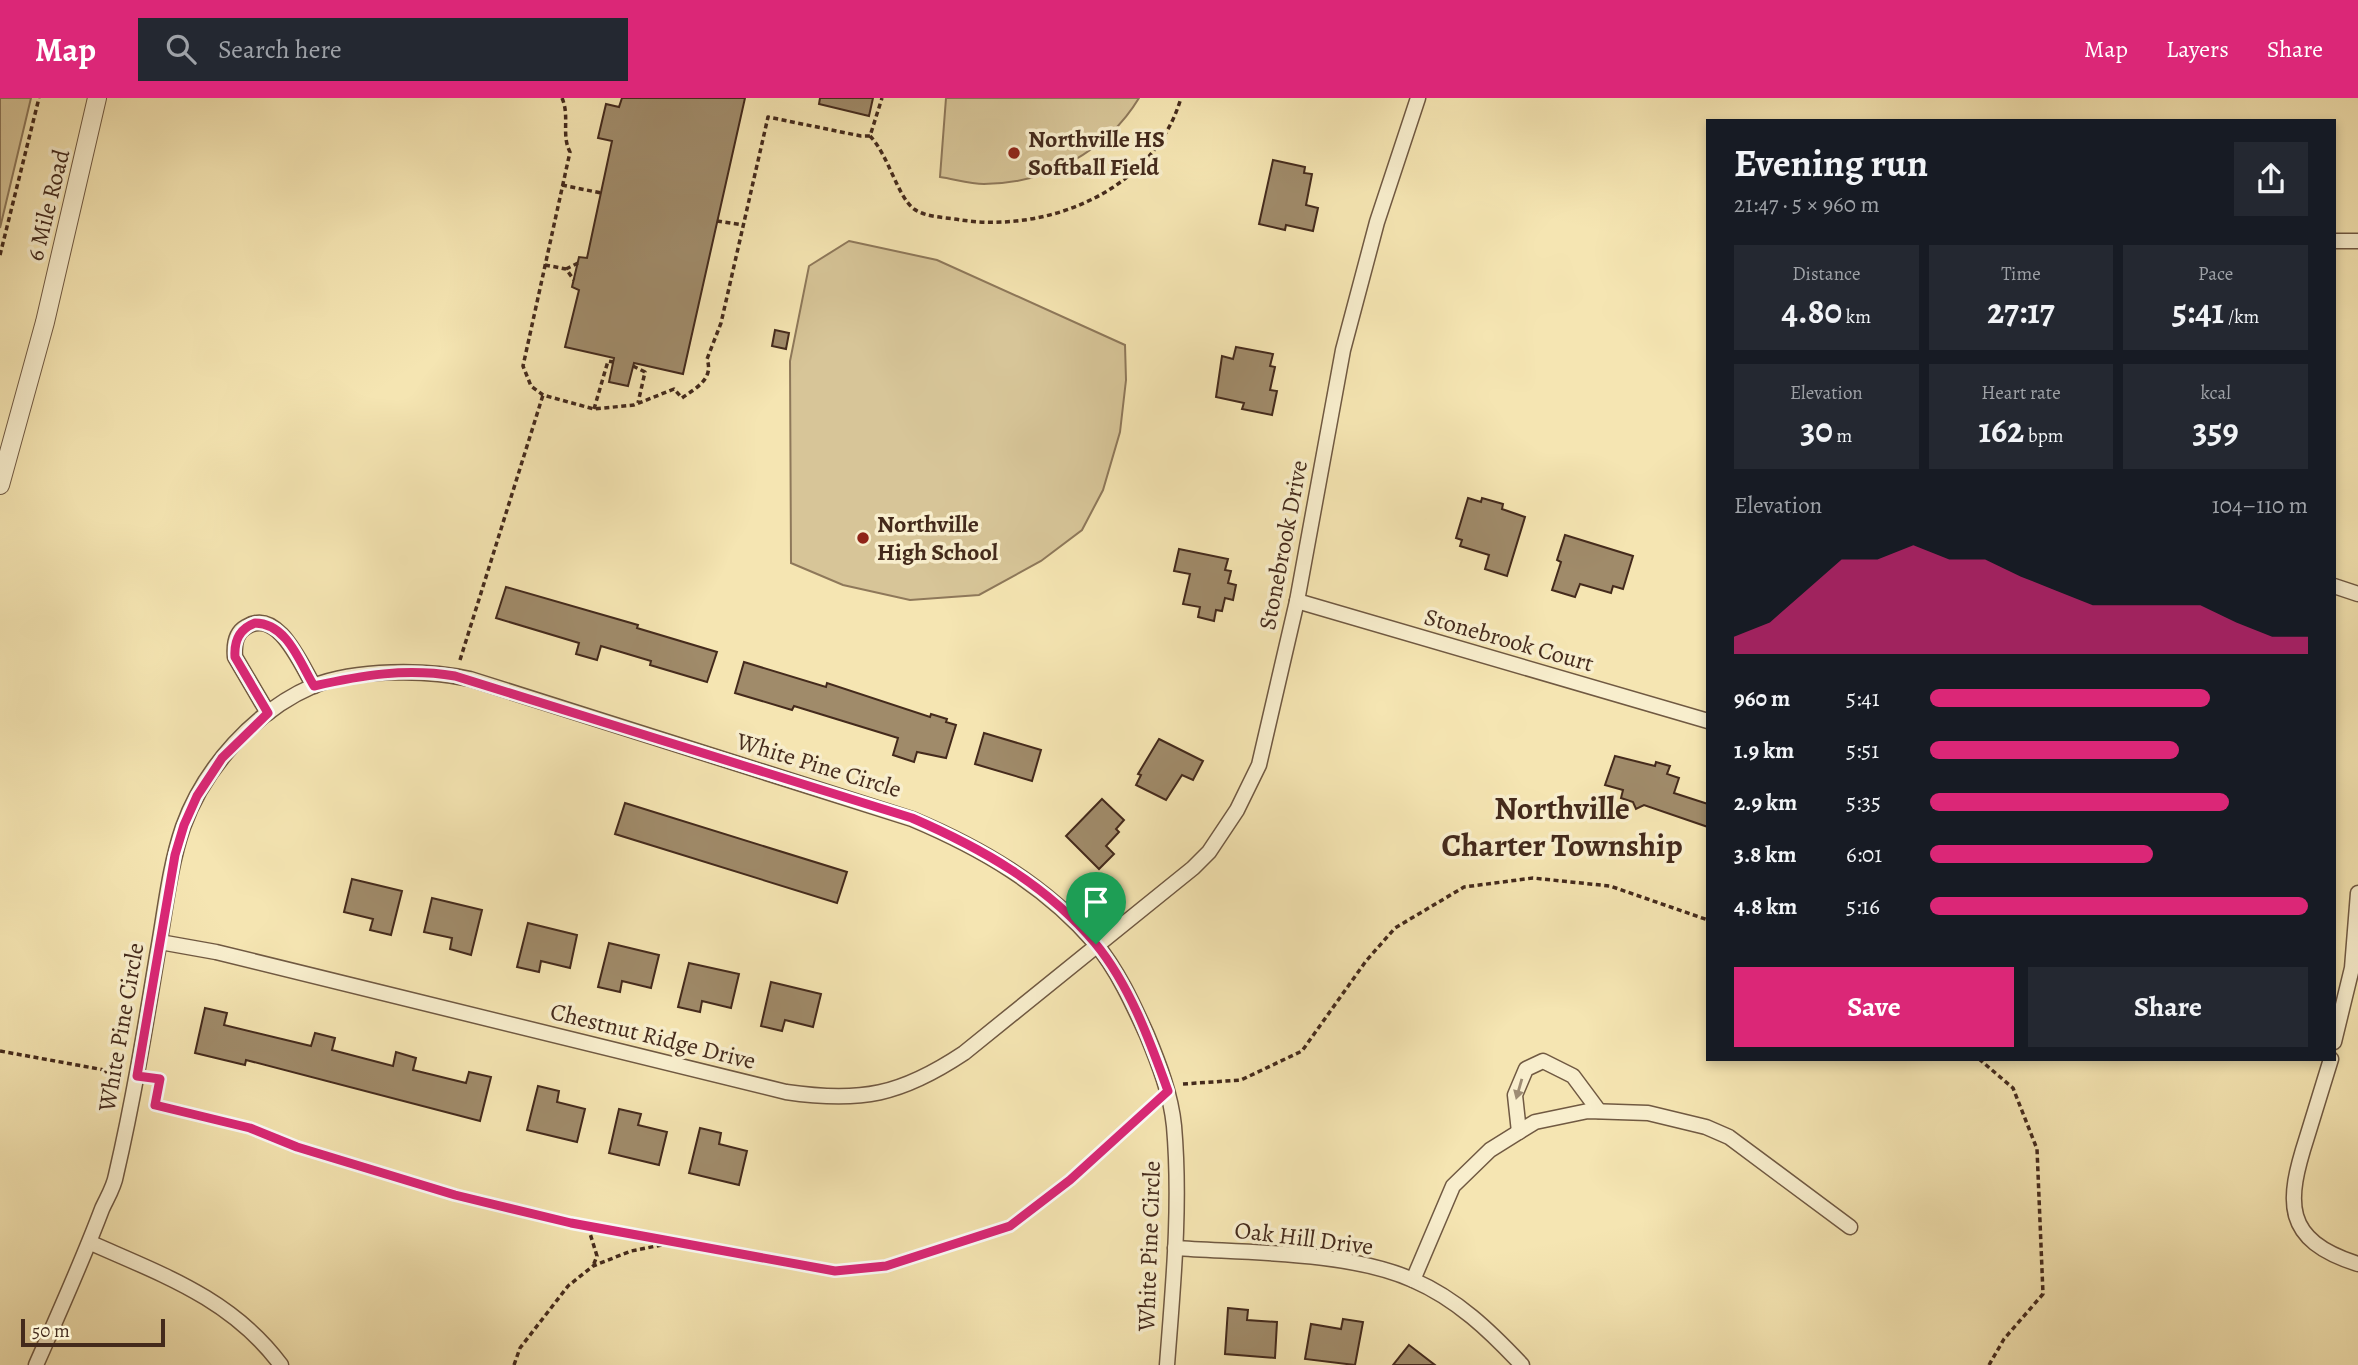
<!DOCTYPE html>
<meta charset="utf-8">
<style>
body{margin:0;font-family:Alegreya,serif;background:#242831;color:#f1f3f6;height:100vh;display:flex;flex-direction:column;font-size:26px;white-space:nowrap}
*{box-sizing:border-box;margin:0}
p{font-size:23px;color:#9ea1a6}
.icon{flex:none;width:38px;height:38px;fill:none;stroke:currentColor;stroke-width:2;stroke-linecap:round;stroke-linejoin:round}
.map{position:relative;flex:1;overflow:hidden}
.side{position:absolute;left:1706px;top:21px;width:630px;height:942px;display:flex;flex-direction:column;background:#171b24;border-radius:0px;box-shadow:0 4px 10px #0003}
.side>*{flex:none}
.scale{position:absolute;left:21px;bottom:18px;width:144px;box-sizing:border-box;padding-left:7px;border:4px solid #442a1c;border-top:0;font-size:19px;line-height:24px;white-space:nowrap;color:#442a1c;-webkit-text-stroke:5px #f8eecd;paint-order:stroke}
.pin{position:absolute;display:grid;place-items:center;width:60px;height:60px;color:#fff;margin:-72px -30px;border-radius:50% 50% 50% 0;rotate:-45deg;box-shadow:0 0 7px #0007}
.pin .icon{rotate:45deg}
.round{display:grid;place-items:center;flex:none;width:74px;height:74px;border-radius:0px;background:#242831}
.overview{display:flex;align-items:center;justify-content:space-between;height:119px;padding:0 28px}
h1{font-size:38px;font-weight:600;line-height:52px}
.metrics{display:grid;grid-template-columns:repeat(3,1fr);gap:10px;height:119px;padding:7px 28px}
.metrics div{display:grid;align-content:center;border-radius:0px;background:#242831;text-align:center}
.metrics b{font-size:35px;font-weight:600}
.metrics small{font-size:19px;font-weight:400}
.metrics p{font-size:19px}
.chart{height:196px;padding:14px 28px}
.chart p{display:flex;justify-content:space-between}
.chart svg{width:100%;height:126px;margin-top:7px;fill:#db2777;opacity:.7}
.primary-button{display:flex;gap:14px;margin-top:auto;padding:14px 28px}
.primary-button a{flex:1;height:80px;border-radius:0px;background:#db2777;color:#fff;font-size:28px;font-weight:600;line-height:80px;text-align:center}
.primary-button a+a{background:#242831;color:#f1f3f6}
ul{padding:0 28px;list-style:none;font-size:23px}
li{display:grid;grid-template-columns:112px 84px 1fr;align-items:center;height:52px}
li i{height:18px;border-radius:9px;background:#db2777}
header{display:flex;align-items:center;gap:42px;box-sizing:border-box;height:98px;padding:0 35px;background:#db2777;color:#fff}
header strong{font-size:33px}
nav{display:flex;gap:38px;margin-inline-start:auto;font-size:24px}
.search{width:490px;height:63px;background:#242831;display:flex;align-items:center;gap:18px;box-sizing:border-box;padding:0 24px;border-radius:0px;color:#9ea1a6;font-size:26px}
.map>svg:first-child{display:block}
</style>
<header>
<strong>Map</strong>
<div class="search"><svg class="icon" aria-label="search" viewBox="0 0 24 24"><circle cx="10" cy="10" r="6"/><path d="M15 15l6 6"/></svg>Search here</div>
<nav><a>Map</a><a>Layers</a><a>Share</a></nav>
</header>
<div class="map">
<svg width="2358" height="1267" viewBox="0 0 2358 1267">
<rect width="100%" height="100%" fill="#f5e5b2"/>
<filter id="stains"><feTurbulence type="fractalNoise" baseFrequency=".00286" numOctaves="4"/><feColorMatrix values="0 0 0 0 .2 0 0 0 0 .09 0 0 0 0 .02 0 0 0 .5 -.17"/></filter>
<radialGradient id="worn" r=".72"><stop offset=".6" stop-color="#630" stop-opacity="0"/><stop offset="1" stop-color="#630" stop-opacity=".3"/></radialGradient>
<g fill="#d7c598" stroke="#8e785a" stroke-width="2">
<path d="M0 0H31L0 130Z"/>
<path d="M946 0H1139C1107 53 1046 86 984 86 970 86 954 81 940 79Z"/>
<path d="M849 143 937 162 1125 247 1126 282 1120 334 1103 392 1082 432 1041 463 979 497 910 502 843 487 791 465 790 263 809 168Z"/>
</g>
<g fill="#a08b6a" stroke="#442a1c" stroke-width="2">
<path d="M622 0H745L683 276 634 265 628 288 609 284 614 260 565 249 579 192 572 189 579 159 587 160 612 43 598 40 606 6 619 9Z"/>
<path d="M820 0H873L869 18 819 6Z"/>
<path d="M1273 62 1305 69 1304 75 1312 76 1306 107 1318 110 1313 133 1286 127 1285 132 1259 126Z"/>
<path d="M775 232 789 235 786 251 772 248Z"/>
<path d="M1236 249 1273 256 1270 268 1275 269 1270 292 1277 293 1272 317 1242 311 1244 305 1216 299 1222 258 1233 261Z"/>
<path d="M1468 400 1481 404 1482 400 1503 406 1502 411 1525 419 1507 478 1485 471 1489 457 1460 448 1462 442 1456 440Z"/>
<path d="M1565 437 1633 458 1623 491 1613 488 1611 495 1580 486 1575 499 1552 492 1561 464 1557 462Z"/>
<path d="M1179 451 1228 461 1225 472 1231 473 1228 485 1236 487 1233 502 1225 500 1222 513 1216 512 1214 523 1198 519 1200 509 1183 506 1190 476 1174 473Z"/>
<path d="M506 489 638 527 637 530 717 554 707 584 650 567 651 563 601 548 597 562 576 556 579 545 496 520Z"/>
<path d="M744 564 826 589 827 585 930 619 931 616 947 621 946 624 956 627 946 660 917 654 914 664 893 657 898 640 794 608 792 612 735 595Z"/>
<path d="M984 635 1041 652 1032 683 975 666Z"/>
<path d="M1159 641 1203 663 1193 682 1182 677 1166 702 1136 687 1141 677 1138 676Z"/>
<path d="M1615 658 1655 668 1656 664 1670 668 1667 676 1679 680 1674 695 1708 706V729L1644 707 1636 711 1633 704 1621 700 1623 692 1605 687Z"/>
<path d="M1102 701 1124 722 1116 731 1119 734 1106 748 1114 756 1099 771 1066 738Z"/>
<path d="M625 705 847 774 837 805 615 736Z"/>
<path d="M352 781 402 793 391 837 370 832 373 821 344 814Z"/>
<path d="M432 800 482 812 471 857 450 851 452 840 424 834Z"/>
<path d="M528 825 577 837 570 870 541 863 539 874 517 869Z"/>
<path d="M609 845 659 857 651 890 622 883 620 894 598 889Z"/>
<path d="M689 865 739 876 731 910 702 903 700 914 678 909Z"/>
<path d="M771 884 821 896 813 929 785 922 782 933 761 928Z"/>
<path d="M205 910 227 915 224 927 311 948 315 935 335 940 332 952 393 968 396 954 416 960 413 972 466 985 469 974 491 979 480 1023 246 962 245 967 195 955Z"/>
<path d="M538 988 559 993 557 1004 585 1011 577 1044 527 1032Z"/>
<path d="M619 1011 641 1016 638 1027 667 1034 659 1067 609 1055Z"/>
<path d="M700 1030 721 1035 719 1046 747 1053 739 1087 689 1075Z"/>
<path d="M1228 1210 1248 1212 1247 1222 1277 1224 1275 1260 1225 1256Z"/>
<path d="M1343 1221 1363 1224 1355 1267 1305 1261 1311 1226 1341 1231Z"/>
<path d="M1409 1247 1435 1267H1393Z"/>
</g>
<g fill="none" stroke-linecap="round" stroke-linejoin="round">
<g stroke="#705942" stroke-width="17">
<g id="minor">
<path d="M2334 143H2358"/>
<path d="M2334 488 2358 496"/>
<path d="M1297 503 1708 623"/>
<path d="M268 615 235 559C234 548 235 535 246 529 278 509 301 567 314 588"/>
<path d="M160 844 216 854 786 994C861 1005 901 997 964 955L1193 770 1209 754 1237 712 1259 667 1297 503 1343 252 1377 124 1418 0"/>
<path d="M2334 944 2352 870 2358 795"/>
<path d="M2331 961C2323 987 2315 1013 2307 1039 2286 1104 2282 1142 2358 1166"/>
<path d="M1519 1034 1515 997 1526 971 1543 963 1573 978 1599 1013"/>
<path d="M91 1145C163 1177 232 1201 281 1267"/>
<path d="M1175 1150C1247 1155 1348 1153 1413 1182 1457 1201 1490 1233 1522 1267"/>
<path d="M1413 1182 1453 1088 1490 1052 1535 1024 1588 1013 1648 1015 1706 1029 1729 1039 1850 1129"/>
<path d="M36 1267C59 1215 82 1164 102 1111 107 1100 114 1089 116 1077 133 1004 145 931 157 858 165 815 169 770 183 729 204 670 255 613 313 588 356 571 426 571 470 581L912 721C981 750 1045 787 1095 845 1117 871 1133 906 1147 937 1159 966 1171 997 1174 1028 1181 1108 1173 1188 1167 1267"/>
</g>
</g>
<g stroke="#705942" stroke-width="20">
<path id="tertiary" d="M0 387 45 224 97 0"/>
</g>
<g stroke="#442a1c" stroke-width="3.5" stroke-dasharray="5 3.5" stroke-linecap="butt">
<path d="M562 0C570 18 561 37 570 54L523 268 531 288 543 297 594 311 634 307 674 291 682 300C696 290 714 281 707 261L721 225 768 19 861 38H870L882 0"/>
<path d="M870 38C889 58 897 98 914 111 927 120 946 119 961 122 1049 135 1154 92 1181 0"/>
<path d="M562 87 601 95"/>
<path d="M717 123 743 127"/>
<path d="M0 157 39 0"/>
<path d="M545 167 566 171 574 182"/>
<path d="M566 171 578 165"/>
<path d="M633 268 645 274 638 305"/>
<path d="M594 311 608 263 614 264"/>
<path d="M460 562 543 297"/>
<path d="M0 953 121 975"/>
<path d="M1979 961 2013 990 2037 1051 2043 1196 2004 1241 1989 1267"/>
<path d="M153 980 160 981 155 1007 250 1029 297 1049 455 1097 571 1125 670 1144"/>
<path d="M1183 986 1241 982 1302 953 1366 863 1395 830 1464 789 1533 780 1610 788 1708 822"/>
<path d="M588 1129 597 1158 593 1168"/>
<path d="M514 1267 520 1250 568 1188 593 1168 631 1153 672 1145 835 1173 886 1168 1010 1128 1070 1082 1154 1006"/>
</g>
<use href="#minor" stroke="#f8eecd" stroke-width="14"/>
<use href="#tertiary" stroke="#f8eecd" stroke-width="18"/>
</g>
<defs><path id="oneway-solid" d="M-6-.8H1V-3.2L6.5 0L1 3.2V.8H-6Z" transform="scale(1.75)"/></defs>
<use fill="#9e8c74" href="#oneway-solid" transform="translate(1519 991) rotate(106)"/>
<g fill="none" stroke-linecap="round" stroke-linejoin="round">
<g stroke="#fff" stroke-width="14">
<path id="route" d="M255 525C287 525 300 565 314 588 362 577 406 570 455 578L912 720C981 750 1047 787 1095 845 1129 886 1150 943 1168 993L1070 1082 1010 1128 886 1168 835 1173 571 1125 455 1097 297 1049 250 1030 155 1007 160 981 137 978 175 757 184 727 197 698 222 660 268 615 235 559C234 543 239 531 255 525Z"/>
</g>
<use href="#route" stroke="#db2777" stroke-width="9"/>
</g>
<g fill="#8f2418" stroke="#f8eecd" stroke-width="2.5">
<circle cx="1014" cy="55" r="7"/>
<circle cx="863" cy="440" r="7"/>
</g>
<g text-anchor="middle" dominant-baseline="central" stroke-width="7" stroke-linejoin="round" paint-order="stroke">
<g font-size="24" font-weight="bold" fill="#442a1c" stroke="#f8eecd" text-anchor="start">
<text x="1028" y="41">Northville HS<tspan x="1028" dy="28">Softball Field</tspan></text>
<text x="877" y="426">Northville<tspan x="877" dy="28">High School</tspan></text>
</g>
<g font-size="24" fill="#442a1c" stroke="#f8eecd">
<text transform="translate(48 107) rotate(-76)">6 Mile Road</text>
<text transform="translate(1283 447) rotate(-79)">Stonebrook Drive</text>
<text transform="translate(1509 542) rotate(16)">Stonebrook Court</text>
<text transform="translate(819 667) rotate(17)">White Pine Circle</text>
<text transform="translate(121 929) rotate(-80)">White Pine Circle</text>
<text transform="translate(653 938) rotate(14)">Chestnut Ridge Drive</text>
<text transform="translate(1304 1140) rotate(7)">Oak Hill Drive</text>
<text transform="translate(1149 1148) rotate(-88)">White Pine Circle</text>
</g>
<g font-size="32" font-weight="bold" fill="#442a1c" stroke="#f8eecd">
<text x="1562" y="710">Northville<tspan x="1562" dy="37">Charter Township</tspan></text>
</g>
</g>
<rect width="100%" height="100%" filter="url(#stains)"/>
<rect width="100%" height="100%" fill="url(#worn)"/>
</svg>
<div class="scale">50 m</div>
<div class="pin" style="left:1096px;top:846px;background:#1e9e55"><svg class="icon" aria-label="arrive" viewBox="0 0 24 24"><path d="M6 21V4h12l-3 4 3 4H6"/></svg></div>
<section class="side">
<div class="overview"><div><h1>Evening run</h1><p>21:47 · 5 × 960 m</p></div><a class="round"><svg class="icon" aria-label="share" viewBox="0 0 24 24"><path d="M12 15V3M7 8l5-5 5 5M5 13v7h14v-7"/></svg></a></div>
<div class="metrics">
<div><p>Distance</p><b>4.80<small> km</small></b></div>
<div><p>Time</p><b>27:17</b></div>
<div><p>Pace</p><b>5:41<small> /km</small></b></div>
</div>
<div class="metrics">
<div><p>Elevation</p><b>30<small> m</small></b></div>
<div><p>Heart rate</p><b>162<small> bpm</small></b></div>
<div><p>kcal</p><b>359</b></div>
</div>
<div class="chart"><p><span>Elevation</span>104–110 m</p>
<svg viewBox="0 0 160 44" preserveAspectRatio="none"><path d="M0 44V38L10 33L20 22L30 11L40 11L50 6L60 11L70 11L80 17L90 22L100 27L110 27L120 27L130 27L140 33L150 38L160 38V44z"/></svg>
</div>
<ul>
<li><b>960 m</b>5:41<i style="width:74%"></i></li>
<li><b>1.9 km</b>5:51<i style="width:66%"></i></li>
<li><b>2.9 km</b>5:35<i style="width:79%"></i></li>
<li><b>3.8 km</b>6:01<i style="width:59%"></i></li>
<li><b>4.8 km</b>5:16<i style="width:100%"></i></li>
</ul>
<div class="primary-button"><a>Save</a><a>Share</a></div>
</section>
</div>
